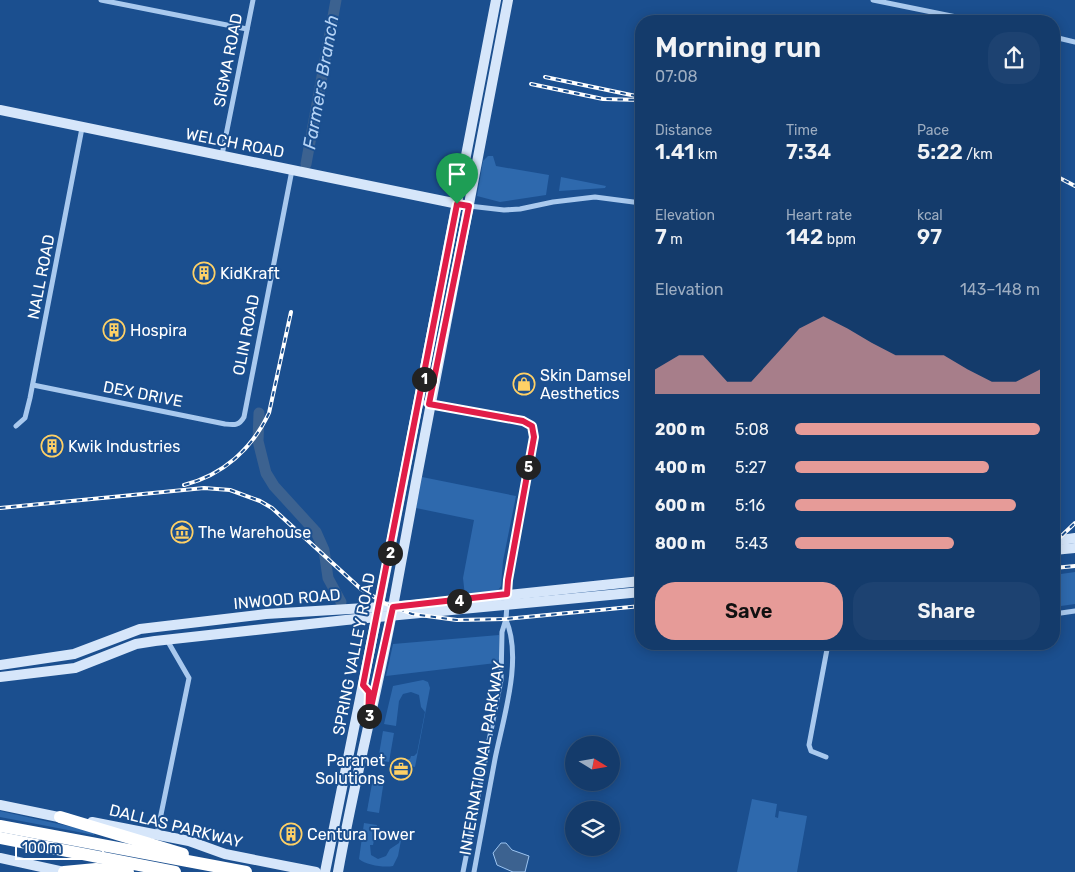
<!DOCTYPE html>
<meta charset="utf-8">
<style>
body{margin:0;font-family:Rubik,sans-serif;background:#1d4271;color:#f1f3f6;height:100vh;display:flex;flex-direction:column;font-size:19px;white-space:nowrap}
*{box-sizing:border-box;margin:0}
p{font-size:16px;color:#9dadc1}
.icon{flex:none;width:28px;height:28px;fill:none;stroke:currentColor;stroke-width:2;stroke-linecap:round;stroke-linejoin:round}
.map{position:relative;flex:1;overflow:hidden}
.panel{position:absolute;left:635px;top:15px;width:425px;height:635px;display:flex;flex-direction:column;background:#143b6b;border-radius:20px;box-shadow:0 2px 12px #0003,0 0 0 1px #33557e}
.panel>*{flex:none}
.needle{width:32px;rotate:101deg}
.buttons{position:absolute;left:565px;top:736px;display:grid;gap:10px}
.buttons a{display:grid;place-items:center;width:55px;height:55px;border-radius:50%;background:#143b6b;box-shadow:0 2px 12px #0003,0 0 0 1px #33557e;font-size:25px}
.scale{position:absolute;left:15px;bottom:12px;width:89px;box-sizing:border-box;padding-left:5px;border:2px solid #fff;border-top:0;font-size:14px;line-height:18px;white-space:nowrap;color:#fff;-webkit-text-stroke:4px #1b4f8f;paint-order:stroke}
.pin{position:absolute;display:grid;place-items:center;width:42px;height:42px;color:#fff;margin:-51px -21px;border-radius:50% 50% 50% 0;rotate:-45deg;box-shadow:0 0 5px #0007}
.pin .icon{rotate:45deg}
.km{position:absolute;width:25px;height:25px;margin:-12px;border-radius:50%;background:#222;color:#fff;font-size:14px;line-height:25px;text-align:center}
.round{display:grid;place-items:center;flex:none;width:52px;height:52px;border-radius:20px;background:#1d4271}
.head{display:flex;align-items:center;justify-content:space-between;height:85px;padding:0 20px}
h1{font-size:28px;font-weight:600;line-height:38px}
.stats{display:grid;grid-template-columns:repeat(3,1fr);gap:8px;height:85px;padding:5px 20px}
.stats div{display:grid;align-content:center}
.stats b{font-size:21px;font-weight:600}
.stats small{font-size:14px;font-weight:400}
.stats p{font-size:14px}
.chart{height:140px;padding:10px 20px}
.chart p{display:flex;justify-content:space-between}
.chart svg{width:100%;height:90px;margin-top:5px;fill:#e69b98;opacity:.7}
.action{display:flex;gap:10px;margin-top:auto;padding:10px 20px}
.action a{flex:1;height:58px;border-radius:20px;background:#e69b98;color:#111;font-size:20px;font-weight:600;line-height:58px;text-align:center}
.action a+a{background:#1d4271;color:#f1f3f6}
ul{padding:0 20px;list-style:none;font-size:16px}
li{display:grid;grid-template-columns:80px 60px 1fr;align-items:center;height:38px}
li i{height:12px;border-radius:6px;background:#e69b98}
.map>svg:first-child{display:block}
</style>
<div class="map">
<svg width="1075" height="872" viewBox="0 0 1075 872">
<rect width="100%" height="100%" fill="#1b4f8f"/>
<g fill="#2e69ad">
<path d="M488 156H493L496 166 549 175 546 195 500 202 477 196 483 161Z"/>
<path d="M561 177 606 186 605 188 559 191Z"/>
<path d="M422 477 516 496 503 561 501 586 496 593 465 596 463 578 474 520 416 508Z"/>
<path d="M1075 572V604L1054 607V575Z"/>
<path d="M499 635V659L496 663 386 676 393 644Z"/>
<path d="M423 680 428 682 430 688 415 767 405 765 406 759H410L411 756H414L417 753 425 712 421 707 419 695 411 692 403 694 399 701 396 726 384 724 393 686Z"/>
<path d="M383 731 394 733 389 762 378 760Z"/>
<path d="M373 778 384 780 379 813 367 811Z"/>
<path d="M752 799 777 804 775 817 778 818 779 811 807 816 797 872H737Z"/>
<path d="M0 811 95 832 94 835 0 817Z"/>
<path d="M364 823 377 825 373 845H370L371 855 378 859 386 856 390 849 399 843 403 830 398 856 393 866C384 868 366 865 359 859Z"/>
</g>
<path fill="#3c6290" stroke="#9cc4f0" d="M501 843H506L512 850 529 856 525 872H513L497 865 493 853Z"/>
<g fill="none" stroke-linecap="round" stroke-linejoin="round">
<g stroke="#3c6290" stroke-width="11">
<path d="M306 164 336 0"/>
<path d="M259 413 258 441 266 473 274 486 316 532 324 550 328 578 341 602"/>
</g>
<g stroke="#a9c9ee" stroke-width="5">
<path d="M101 0 247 29"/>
<path d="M873 0 976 21"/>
<path d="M1054 37 1075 42"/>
<path d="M222 155 253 0"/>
<path d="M469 206 504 210 520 209 553 202 595 197 641 203"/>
<path d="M33 385 225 424C234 425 239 426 244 417L292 170"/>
<path d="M419 402 523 421 532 426 534 437 508 579 507 596"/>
<path d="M16 426 25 418 30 398 82 128"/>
<path d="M1054 614 1075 611"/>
<path d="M826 757 811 751 809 745 828 644"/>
<path d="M157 834 189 678 167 640"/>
<path d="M463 872 501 680 502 632 506 619 507 604"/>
<path d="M474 872C481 834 488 797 495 759 503 719 523 659 506 620"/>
</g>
<g stroke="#d6e6fa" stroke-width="10">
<path d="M0 110 463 205"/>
<path d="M1054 541 1075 538"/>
<path d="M1054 550 1075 548"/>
<path d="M0 665 74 654 140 629 266 614 415 605 641 581"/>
<path d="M0 677 75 668 136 644 155 641 346 620 641 592"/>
<path d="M0 805 68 819"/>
<path d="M92 822 189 841 225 854 316 872"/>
<path d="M0 858 64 872"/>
<path d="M325 872 387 565 496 0"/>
<path d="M338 872C353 788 374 706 390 623 428 415 467 207 508 0"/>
</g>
<g stroke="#fff" stroke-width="12">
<path d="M60 817 183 854"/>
<path d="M0 826 246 872"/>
<path d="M0 838 175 872"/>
<path d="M64 872 96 869 128 872"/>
</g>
<g stroke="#fff" stroke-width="4">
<g id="rail">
<path d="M545 77 636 96"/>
<path d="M531 84 603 99 641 100"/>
<path d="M1054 175 1075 186"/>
<path d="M184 485C223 475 252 449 269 413L291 312"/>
<path d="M0 508 204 488 230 490 260 501 272 508 361 589 386 604 412 614 457 620 506 619 641 606"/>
<path d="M1054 543 1075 523"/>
<path d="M1054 568 1075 566"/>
</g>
</g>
<use href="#rail" stroke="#1b4f8f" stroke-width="2" stroke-dasharray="5.5" stroke-linecap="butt"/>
</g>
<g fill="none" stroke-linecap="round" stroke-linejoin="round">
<g stroke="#fff" stroke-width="10">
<path id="route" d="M457 204 469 206 429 404 523 421 532 426 534 437 508 580 507 594 393 607 368 721 369 692 363 685Z"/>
</g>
<use href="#route" stroke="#e11d48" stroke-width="6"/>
</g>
<defs>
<g id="building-ring" transform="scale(1.125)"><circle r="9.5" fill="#1b4f8f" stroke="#ffd166" stroke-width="1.5"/><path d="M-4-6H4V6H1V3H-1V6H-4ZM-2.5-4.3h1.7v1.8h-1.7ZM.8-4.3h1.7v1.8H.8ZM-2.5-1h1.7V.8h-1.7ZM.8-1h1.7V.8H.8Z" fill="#ffd166"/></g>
<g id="shop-ring" transform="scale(1.125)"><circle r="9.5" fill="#1b4f8f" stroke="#ffd166" stroke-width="1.5"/><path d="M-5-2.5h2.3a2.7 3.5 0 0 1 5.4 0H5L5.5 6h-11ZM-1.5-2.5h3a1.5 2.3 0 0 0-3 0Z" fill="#ffd166"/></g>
<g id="museum-ring" transform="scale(1.125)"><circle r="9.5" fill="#1b4f8f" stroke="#ffd166" stroke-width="1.5"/><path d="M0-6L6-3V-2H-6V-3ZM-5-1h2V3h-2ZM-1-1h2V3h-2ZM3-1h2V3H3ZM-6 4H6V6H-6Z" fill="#ffd166"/></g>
<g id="office-ring" transform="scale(1.125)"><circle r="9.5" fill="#1b4f8f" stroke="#ffd166" stroke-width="1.5"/><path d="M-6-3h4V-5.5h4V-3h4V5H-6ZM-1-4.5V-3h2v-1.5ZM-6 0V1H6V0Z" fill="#ffd166"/></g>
</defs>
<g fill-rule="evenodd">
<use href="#building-ring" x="204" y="273"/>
<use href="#building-ring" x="114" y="330"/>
<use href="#shop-ring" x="524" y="384"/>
<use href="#building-ring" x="52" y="446"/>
<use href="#museum-ring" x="182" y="532"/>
<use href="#office-ring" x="401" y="769"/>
<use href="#building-ring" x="291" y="834"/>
</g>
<g text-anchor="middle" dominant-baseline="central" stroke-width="4" stroke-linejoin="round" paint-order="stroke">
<g font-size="16" fill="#fff" stroke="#1b4f8f">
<text transform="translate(228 60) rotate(-79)">SIGMA ROAD</text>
<text transform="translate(235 143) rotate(11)">WELCH ROAD</text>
<text transform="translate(41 277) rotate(-79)">NALL ROAD</text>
<text transform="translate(246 335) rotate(-79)">OLIN ROAD</text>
<text transform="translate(143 394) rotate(11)">DEX DRIVE</text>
<text transform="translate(287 599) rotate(-5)">INWOOD ROAD</text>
<text transform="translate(354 654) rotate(-79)">SPRING VALLEY ROAD</text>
<text transform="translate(482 758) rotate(-80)">INTERNATIONAL PARKWAY</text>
<text transform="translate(176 826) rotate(14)">DALLAS PARKWAY</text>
</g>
<g font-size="16" fill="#fff" stroke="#1b4f8f" text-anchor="start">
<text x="220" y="273">KidKraft</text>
<text x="130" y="330">Hospira</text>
<text x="540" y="375">Skin Damsel<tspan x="540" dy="18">Aesthetics</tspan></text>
<text x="68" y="446">Kwik Industries</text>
<text x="198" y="532">The Warehouse</text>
<text x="385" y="760" text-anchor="end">Paranet<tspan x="385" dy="18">Solutions</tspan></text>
<text x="307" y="834">Centura Tower</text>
</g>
<g font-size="18" font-style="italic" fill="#b5d3f5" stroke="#1b4f8f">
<text transform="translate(321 82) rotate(-80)">Farmers Branch</text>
</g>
</g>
</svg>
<div class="buttons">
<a><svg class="needle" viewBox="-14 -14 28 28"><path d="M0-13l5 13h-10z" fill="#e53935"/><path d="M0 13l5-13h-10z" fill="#9dadc1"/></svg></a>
<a><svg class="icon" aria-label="layers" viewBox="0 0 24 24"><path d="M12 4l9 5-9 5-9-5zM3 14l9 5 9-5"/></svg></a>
</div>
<div class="scale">100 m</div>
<div class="pin" style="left:457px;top:204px;background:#1e9e55"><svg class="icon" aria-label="arrive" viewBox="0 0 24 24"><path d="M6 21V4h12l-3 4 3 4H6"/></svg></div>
<b class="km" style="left:424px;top:379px">1</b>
<b class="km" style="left:390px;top:553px">2</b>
<b class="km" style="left:369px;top:716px">3</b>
<b class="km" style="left:459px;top:601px">4</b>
<b class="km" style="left:528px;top:467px">5</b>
<section class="panel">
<div class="head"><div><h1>Morning run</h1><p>07:08</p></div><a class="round"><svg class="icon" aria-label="share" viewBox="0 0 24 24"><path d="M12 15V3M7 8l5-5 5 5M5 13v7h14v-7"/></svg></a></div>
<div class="stats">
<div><p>Distance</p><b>1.41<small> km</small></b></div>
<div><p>Time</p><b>7:34</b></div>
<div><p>Pace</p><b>5:22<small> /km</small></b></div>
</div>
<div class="stats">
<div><p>Elevation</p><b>7<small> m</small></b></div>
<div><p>Heart rate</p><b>142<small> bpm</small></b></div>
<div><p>kcal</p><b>97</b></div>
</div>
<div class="chart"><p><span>Elevation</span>143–148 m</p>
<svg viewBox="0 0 160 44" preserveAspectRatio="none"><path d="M0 44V32L10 25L20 25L30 38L40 38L50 25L60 12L70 6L80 12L90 19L100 25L110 25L120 25L130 32L140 38L150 38L160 32V44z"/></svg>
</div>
<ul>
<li><b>200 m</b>5:08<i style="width:100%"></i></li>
<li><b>400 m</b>5:27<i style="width:79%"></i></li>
<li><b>600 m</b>5:16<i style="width:90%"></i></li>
<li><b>800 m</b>5:43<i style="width:65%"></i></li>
</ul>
<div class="action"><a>Save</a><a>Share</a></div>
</section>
</div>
